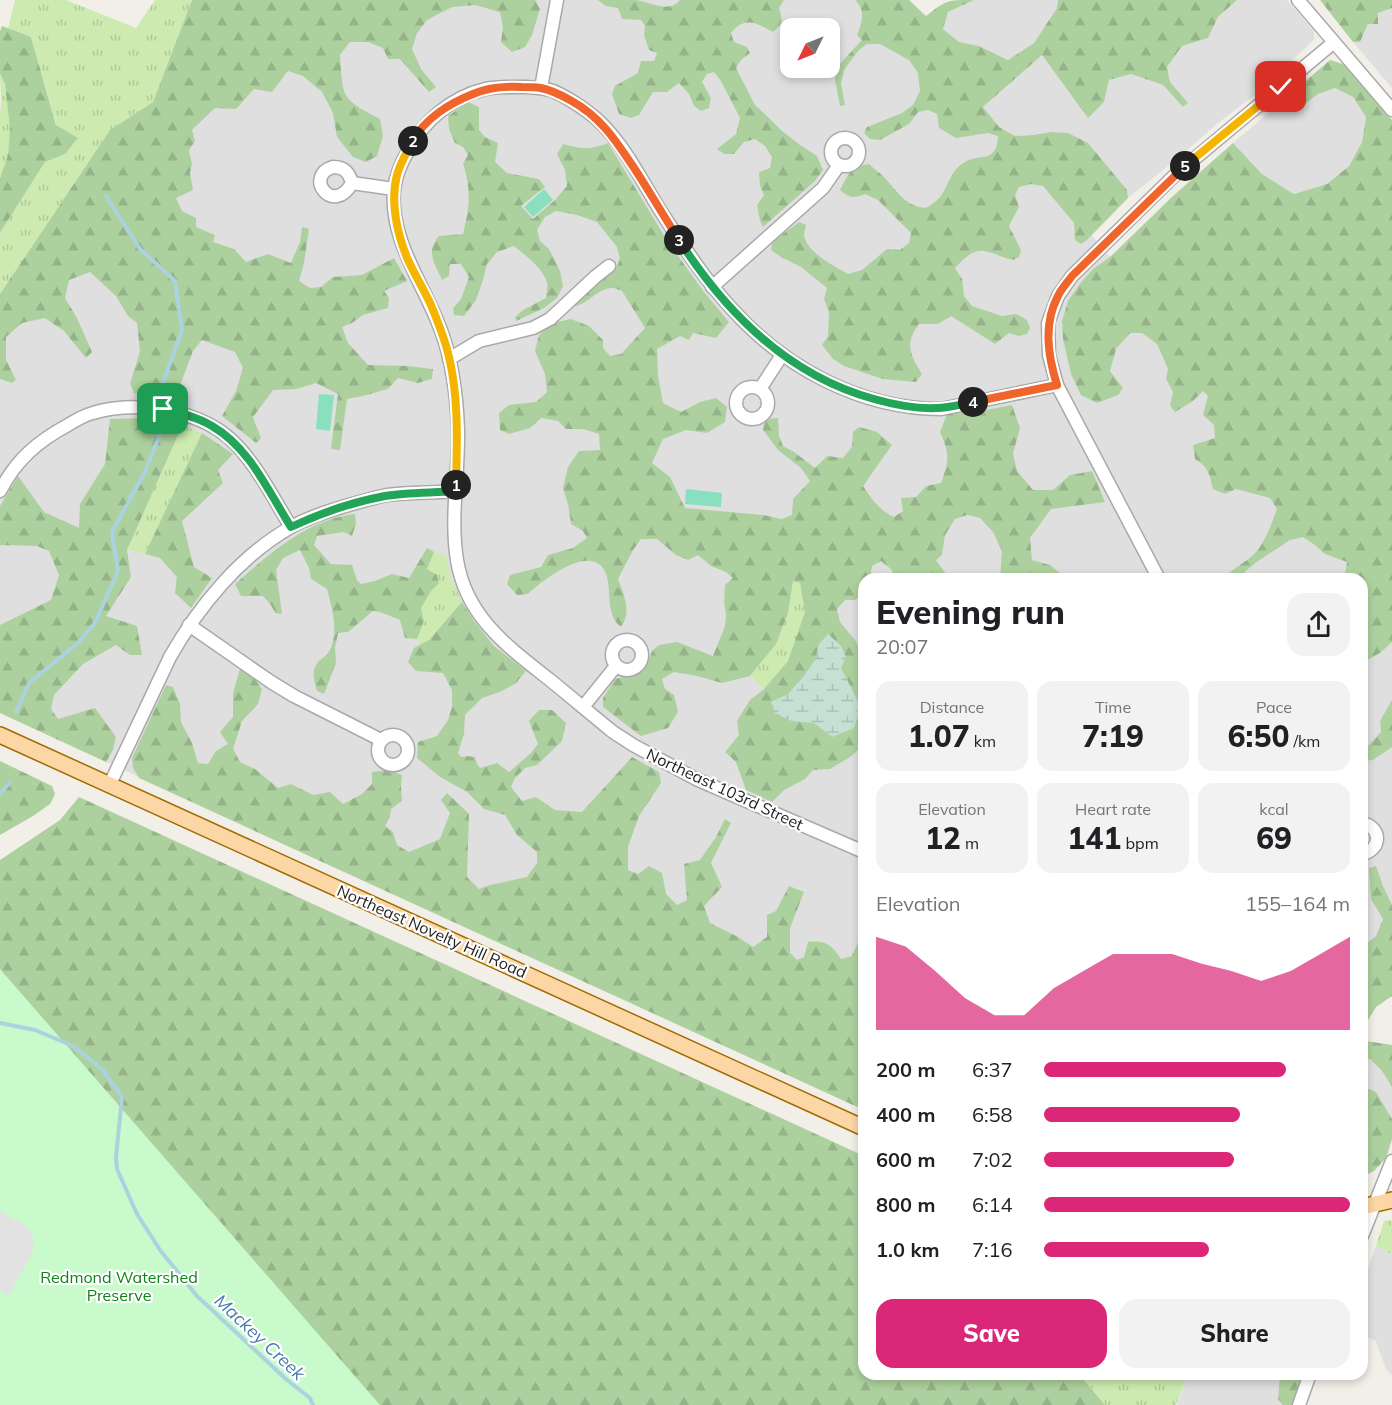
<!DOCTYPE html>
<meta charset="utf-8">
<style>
body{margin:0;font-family:Mulish,sans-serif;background:#f2f2f2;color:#202124;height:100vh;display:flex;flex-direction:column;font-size:22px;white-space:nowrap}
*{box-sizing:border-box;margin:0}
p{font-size:20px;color:#757577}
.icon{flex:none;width:33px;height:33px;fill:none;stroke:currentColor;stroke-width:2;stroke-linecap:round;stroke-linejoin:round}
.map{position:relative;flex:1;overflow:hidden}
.side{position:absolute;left:858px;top:573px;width:510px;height:807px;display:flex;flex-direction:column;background:#fff;border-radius:18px;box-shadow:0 3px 9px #0003}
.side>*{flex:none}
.needle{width:39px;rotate:227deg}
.buttons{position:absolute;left:780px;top:18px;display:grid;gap:12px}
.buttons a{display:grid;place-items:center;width:60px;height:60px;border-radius:12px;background:#fff;box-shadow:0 3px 9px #0003;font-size:30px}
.pin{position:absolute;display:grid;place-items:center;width:51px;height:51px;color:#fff;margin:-26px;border-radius:12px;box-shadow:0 3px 9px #0006}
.km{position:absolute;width:30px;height:30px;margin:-15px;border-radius:50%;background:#222;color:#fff;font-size:16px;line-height:30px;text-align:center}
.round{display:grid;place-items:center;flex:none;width:63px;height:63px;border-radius:18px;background:#f2f2f2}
.head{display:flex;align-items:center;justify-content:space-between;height:102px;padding:0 18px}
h1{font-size:33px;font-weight:800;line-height:45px}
.stats{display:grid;grid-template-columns:repeat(3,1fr);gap:9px;height:102px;padding:6px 18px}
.stats div{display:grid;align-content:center;border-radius:15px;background:#f2f2f2;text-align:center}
.stats b{font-size:30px;font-weight:800}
.stats small{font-size:16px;font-weight:400}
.stats p{font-size:16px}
.chart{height:168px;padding:12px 18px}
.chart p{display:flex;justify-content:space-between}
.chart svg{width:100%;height:108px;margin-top:6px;fill:#db2777;opacity:.7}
.primary-button{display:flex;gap:12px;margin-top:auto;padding:12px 18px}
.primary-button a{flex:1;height:69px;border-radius:18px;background:#db2777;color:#fff;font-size:24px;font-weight:800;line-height:69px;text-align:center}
.primary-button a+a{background:#f2f2f2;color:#202124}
ul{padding:0 18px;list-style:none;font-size:20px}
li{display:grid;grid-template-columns:96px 72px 1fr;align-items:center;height:45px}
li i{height:15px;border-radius:8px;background:#db2777}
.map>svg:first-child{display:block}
</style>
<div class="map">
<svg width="1392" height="1405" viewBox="0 0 1392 1405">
<defs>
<pattern id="grass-tufts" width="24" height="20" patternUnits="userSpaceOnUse" patternTransform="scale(1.5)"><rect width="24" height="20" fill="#cdebb0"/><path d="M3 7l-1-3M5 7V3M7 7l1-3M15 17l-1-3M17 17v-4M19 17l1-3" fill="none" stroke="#b0c997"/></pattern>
<pattern id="forest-firs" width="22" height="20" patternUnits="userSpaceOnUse" patternTransform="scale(1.5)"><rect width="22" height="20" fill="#add19e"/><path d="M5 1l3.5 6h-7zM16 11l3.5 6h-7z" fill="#95b388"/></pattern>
<pattern id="wetland-marsh" width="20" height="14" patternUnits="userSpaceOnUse" patternTransform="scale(1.5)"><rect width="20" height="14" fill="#c6e0d4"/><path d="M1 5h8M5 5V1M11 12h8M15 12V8" fill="none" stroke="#aac0b6"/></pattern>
</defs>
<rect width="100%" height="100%" fill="#f2efe9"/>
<g fill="#e0dfdf" fill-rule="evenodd">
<path d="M331 0H891L983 107 1042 55 1088 117 1104 102 1109 80 1131 74 1163 85 1183 107 1188 103 1170 82 1167 67 1182 46 1208 38 1218 17 1237 0H1287L1314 31V40L1252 97 1218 123 1177 159 1128 198 1127 190 1051 132 1033 135 1015 136 1001 129 1392 587V971L1362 997V579H864V1110L0 713V309ZM790 28H830V68H790Z"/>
<path d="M974 0H1058L1057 8 1034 43 1008 60 979 46 959 42 943 29 948 12Z"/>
<path d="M1392 8V88L1353 42H1360L1368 24 1378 13Z"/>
<path d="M1335 87 1353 97 1366 117 1362 142 1349 166 1327 184 1294 194 1262 174 1233 143 1294 91 1292 105 1300 108 1318 94Z"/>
<path d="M1362 1058 1370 1059 1382 1071 1392 1087V1119L1367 1088 1362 1093Z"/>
<path d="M1376 1246 1392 1254V1375L1387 1371 1375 1340 1362 1336V1286Z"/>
<path d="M1188 1374H1280L1278 1399 1283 1405H1177Z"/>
</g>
<g fill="url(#grass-tufts)">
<path d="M15 0H66L136 28 155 0H192L153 102 110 130 0 294V233L45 162 65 154 31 37 8 29Z"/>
<path d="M0 73C10 95 13 133 8 156 6 164 3 171 0 178V113C2 104 0 84 0 73Z"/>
<path d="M182 426 202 433 145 554 127 550Z"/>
<path d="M434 552 446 555 451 578 462 602 429 640 420 645 417 639 424 621 421 608 431 591 438 583 437 575 427 569Z"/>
<path d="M793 581 800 583 805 612 799 631 788 661 764 689 750 676 776 644 788 613Z"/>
<path d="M1392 1220V1254L1376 1246 1384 1221Z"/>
<path d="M1079 1374H1188L1176 1405H1105Z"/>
</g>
<g fill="url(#forest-firs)">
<path d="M192 0H535L540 9 532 35 525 47 512 52 501 42 503 27 500 12 475 5 452 7 427 20 417 33 412 49 421 69 436 87 429 92 400 59H388L383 48 368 42H350L340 55C341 65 341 89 347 97 355 107 369 113 380 119L383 136 377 156 366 162 353 157 337 137 333 113 322 92 303 76 288 71 272 92 254 89 236 109 215 108 192 130 195 141 189 150 192 164 190 173 193 190 176 198 182 211 196 218V227L215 235 213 242 234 249 246 262 268 254 291 263 300 242 302 227 309 229 304 263 299 281 310 288 321 287 333 277 362 275 394 258 407 281 384 291 389 298 388 308 363 315 352 323 342 327 348 343 368 365 407 366 433 369 432 379 418 383 398 378 388 389 363 396 347 399 340 450 331 449 338 394 316 383 296 389 273 390 253 417 261 438 256 443 222 416 236 391 243 368 235 352 202 340 193 351 175 399 134 393 130 384 140 351 137 323 128 316 116 296 90 272 69 280 65 298 77 318 92 352 86 358 64 331 45 318 22 323 6 337V360L16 380 12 383 0 379V294L110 130 153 102Z"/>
<path d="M598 0C610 0 624 0 636 0 650 2 669 14 680 0H784L779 8C783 20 783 24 773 32 756 23 745 16 731 33L734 42 747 47 750 53 741 60 736 68 755 105 767 116 782 131 800 145 817 156 823 170 815 181 763 227 760 221 757 205 764 195 760 186 759 172 770 168 772 157 765 146 755 139 744 142 734 154H724L717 149 736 134 740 118 721 81 714 72 707 74 702 82 711 98 709 108 701 111 694 106 689 94 679 83 667 92H653L639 115 631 118 619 114 612 94 615 86 638 73 641 61H654L657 53 649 50 644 35 645 26 641 20 622 19 618 8 606 6Z"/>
<path d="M855 0H909L926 16C947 0 946 0 974 0L948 12 943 29 959 42 979 46 1008 60 1034 43 1057 8 1058 0H1237L1218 17 1208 38 1182 46 1167 67 1170 82 1188 103 1183 107 1163 85 1131 74 1109 80 1104 102 1088 118 1042 55 983 107 999 127 1015 136 1033 135 1051 132 1068 133 1088 143 1127 190 1128 198 1087 240 1081 244 1075 240 1074 223 1043 186 1031 184 1019 187 1015 195 1019 207 1009 226 1021 250 1019 257 1013 260C983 252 980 241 955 268L962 279 964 296 972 306 1002 316 1016 314 1027 320 1030 328 1027 334 1019 336 1009 333 995 344 951 316 938 324H919C904 345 910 354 922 374L916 382 883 379 844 366 833 359 822 345 828 336 829 312 824 299 827 288 801 267 781 257 771 250 772 242 799 222 806 225C806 226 804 233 804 235 807 253 834 266 848 274L862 270 887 249 900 250 909 243 911 233 878 200 865 194C854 199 849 198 840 190 848 174 851 167 869 164 874 169 880 173 884 177 898 192 905 206 926 208 931 205 937 201 941 196 949 184 951 170 965 162 980 153 997 164 998 136L988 133 956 138 939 128 937 114 928 110 918 112 909 124 880 140 870 139 864 133 867 127 902 113 913 105 920 91 918 73 909 60 880 44H867L858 51 844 70 841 83 845 105 840 106 835 80 838 66 862 40 857 35C862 23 866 10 855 0Z"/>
<path d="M1320 0H1392V8L1378 13V24H1368L1360 42H1353Z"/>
<path d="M2 26 31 37 56 125 78 138 65 154 45 162 0 233V178L8 156 10 128 5 85 0 73V31Z"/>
<path d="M1330 60 1346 65 1392 120V642L1380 653 1362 663V579H1338L1345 574 1347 562 1325 554 1315 545 1303 537 1290 540 1258 561 1237 578 1227 576C1234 567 1245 563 1253 555 1264 546 1272 522 1277 509L1270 498 1236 489 1225 494 1213 489C1209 473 1209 468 1195 459L1193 445 1215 438 1214 425 1203 415 1208 396 1203 391 1193 401 1175 412 1170 406 1173 392 1166 379 1168 369 1157 344 1142 333H1130L1116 349 1110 371 1123 388 1118 395 1097 403 1081 395 1071 374 1063 339 1062 321 1068 301 1079 285 1093 269 1110 257 1173 196 1233 143 1262 174 1294 194 1327 184 1349 166 1362 142 1366 117 1353 97 1335 88 1318 94 1300 108 1291 105 1294 91Z"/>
<path d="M468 102 479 107V130L485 137 498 143 495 162 507 173 539 179 545 187 521 206 533 219 555 200 567 186 565 170 557 154 563 144C582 149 590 150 608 143L668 242 704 292 729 322 716 338 693 333 689 340 680 336 657 349 658 376 663 403 681 412 700 402 716 398 727 407 725 422 707 433 686 430 663 439 652 463 670 477 685 508 763 515 782 519 792 515 793 499 810 481 801 468 778 450 763 430 765 419 778 418 779 436 783 446 794 452 815 468 827 456 843 458 852 447 853 432 859 427 877 432 892 445 863 486C871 498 880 511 894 517L903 511 901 498 916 497 926 486 941 483C949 460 950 454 940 432L947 414 986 410 1012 405 1020 428 1013 453 1017 471 1033 490H1053L1070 475 1092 471 1105 502 1051 509 1030 538 1032 560 1050 565 1067 579H1000L1002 551 993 532 980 518 967 515 955 519 945 535 942 555 936 560 944 571 949 579H894L892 570 881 561 872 566 870 579H864V593L855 600H845L837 609 840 622 855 640 864 656V745L850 757 830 769 813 770 805 779 784 790 772 802 746 790 736 762 725 752 739 735 737 721 750 700 764 689 788 661 805 612 800 583 793 581 788 613 776 644 750 676 722 683 697 676 674 672 662 679 665 689 674 695 678 712 668 728 641 736 603 707V698L615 679 636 674 647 664 652 651 659 645 677 642 713 656 725 626 726 614 724 603 725 585 733 578 726 572 711 566 698 555 688 560 676 555 657 539H641L633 550 618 579C624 595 632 612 621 627 605 615 612 590 606 574 593 540 542 581 528 594L517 595 507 584 510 575 541 567 548 555 573 548 587 538 583 531 571 524 568 504 563 488 568 467 579 451 600 450 599 434 583 429H566L558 421 541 418 530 428 509 434 500 430 499 413 509 405 536 402 547 392 545 374 535 351 539 335 552 323 571 319 589 326 603 340V348L610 356 621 354 645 328 622 291C619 290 616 288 612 288 598 288 589 303 576 306L571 303 616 268 620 259 617 247 597 222 577 215 556 211 545 217 537 230 540 241 549 249 560 271 563 286 557 298 544 308 516 321 515 317 523 310 546 298C546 293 548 287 547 283 544 269 524 254 514 246L497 252 487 264 483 280 476 300 464 316 454 315 453 308 461 299 469 277 461 264H450L449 276 442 280C435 264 425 252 439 236L463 234C469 209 472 190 463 164L468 155 463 147 455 143 449 129 448 116Z"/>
<path d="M142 418 182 426 127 550 131 577 106 616 137 626 142 655H130L116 645 83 664 54 695 51 709 58 719 95 708 116 737 113 750 106 762 0 713V625L51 600 59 575 49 551 37 546 0 545V506L18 476 44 512 79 528 80 504 105 464 110 419Z"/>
<path d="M202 433 233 454 218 470 223 483 182 521 194 567 212 578 191 608 175 593 177 577 160 558 145 554Z"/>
<path d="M355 514 356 524 352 536 344 532 317 536 314 545 331 564 352 565 357 580 361 584 375 581 392 574 409 578 427 548 434 552 427 569 437 575 439 583 431 591 421 608 424 621 417 639 405 638 400 620 380 612 373 611 348 632 338 633 335 648 336 663 324 694 317 691C314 679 310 670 320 660 324 657 328 654 330 650 339 630 332 609 327 589L311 579 309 568 300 550 283 558 276 570 282 614 275 613 271 605 263 596H241L235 584C269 554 308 519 355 514Z"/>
<path d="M462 602 474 621 494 646 526 671 516 683 500 692 482 698 465 715 464 734 458 753 461 757 467 756 475 757 477 764 480 768 497 763 509 772 530 754 538 744 529 721 539 710H552L566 723 562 741 537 765 525 768 515 778 511 787 522 801 536 797 555 810 582 812 632 757 659 772 661 783 639 816 628 847V870L638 874 649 866 662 873 666 894 677 905 687 900 684 864 700 860 716 837 725 819 731 823 711 863 722 887 704 906 710 923 738 937 753 947 767 937V915L776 911 789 886 804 892 790 928V953L797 960 804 957 808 942C825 940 832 945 841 959L852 956 864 928V971L858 988 864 990V1110L139 778 133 768 132 758 166 685 173 687 180 704 181 722 192 743 198 763 208 764 216 751 228 744 220 732 233 717V693L240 669 254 678 262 689 258 704 242 721 233 749 240 762 255 769 278 788 291 784 313 795 330 792 343 804 362 794 372 784V772L389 770 402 775 401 786 402 801 391 809 390 817 385 826 393 832 397 845 409 852 440 839 450 813 441 800 447 793 469 814 467 877 479 889 490 885 527 877 537 863V852L517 835 505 815 484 809 467 792 440 777 417 758 418 742 437 736 448 720 452 707V690L443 673 416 671 408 662 414 648 429 640Z"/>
<path d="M1392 700V747L1373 760 1362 761V747L1369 745 1381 732 1380 721Z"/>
<path d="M0 761 52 786 55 794 50 804 33 816 0 835Z"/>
<path d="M79 797 864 1156V1374H1079L1105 1405H0V860L60 820Z"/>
<path d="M1376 866 1383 886 1392 905V996L1376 1007 1362 1030V947L1376 936 1383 919 1371 899 1369 868Z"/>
<path d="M1362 1031 1366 1041 1392 1045V1087L1382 1071 1370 1059 1362 1058Z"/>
<path d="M1367 1088 1376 1092 1392 1119V1139L1386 1158 1374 1171 1362 1177V1093Z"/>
<path d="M1280 1374H1304L1293 1405H1283L1278 1399Z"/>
</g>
<path fill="url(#wetland-marsh)" d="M828 634 841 646 846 657 841 668 861 707 854 728 832 737 814 723 791 721 775 713 771 702 788 694 803 677 815 660 819 644Z"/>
<path fill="#c8facc" d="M0 969 380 1405H0Z"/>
<g fill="#88e0be">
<path d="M544 189 553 200 533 217 524 207Z"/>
<path d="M319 394 334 395 330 431 316 429Z"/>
<path d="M686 489 722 493 721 507 685 504Z"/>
</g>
<path fill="#e2e2e2" d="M0 1212 23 1224 32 1234 34 1241V1249L9 1295 0 1290Z"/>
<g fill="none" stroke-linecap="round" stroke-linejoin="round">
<g stroke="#aad3df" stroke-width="4">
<path d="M106 196 140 249 175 281 182 330 160 391"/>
<path d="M16 712 29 683 78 643 95 623 118 571 112 532 145 472 160 434"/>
<path d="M0 794 10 782"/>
<path d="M0 1023 35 1030 73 1046 102 1069 122 1097 116 1157 117 1169 137 1214 160 1250 197 1296 287 1380 310 1398 313 1405"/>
</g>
<g stroke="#a9a9a9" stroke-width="15">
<g id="minor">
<path d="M1298 0 1392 110"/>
<path d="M541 88 557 0"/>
<circle cx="845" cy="152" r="14"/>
<path d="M333 167C345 167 349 173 352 183 333 217 303 176 333 167Z"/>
<path d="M352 183 394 189"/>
<path d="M712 287 823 188 839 165"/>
<path d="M449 359 479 341 533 328 550 319 595 277 609 266"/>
<circle cx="752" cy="403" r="16"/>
<path d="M760 389 782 355"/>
<path d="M0 491C16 460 38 441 68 425 76 420 84 415 93 413 120 405 152 406 179 413 197 418 214 425 228 437 254 459 273 498 291 527"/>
<path d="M1159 579 1057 385 1049 355 1048 323 1058 296 1072 276 1175 175 1333 43"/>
<path d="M189 625 271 682 294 696 381 740"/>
<circle cx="627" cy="655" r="15"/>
<path d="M583 707 616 666"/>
<circle cx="393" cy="750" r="15"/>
<path d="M109 786 170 657C199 606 240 556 291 527 311 516 334 509 356 503 366 500 377 497 387 495 410 492 433 493 456 491"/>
<path d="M1362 823C1382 827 1382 850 1362 854"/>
<path d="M864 852 696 779 633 745 613 732C592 715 571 697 550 680 508 647 466 617 457 560 450 517 459 473 458 430 457 400 453 366 443 336 427 288 389 242 394 189 396 175 401 163 408 151 423 121 452 97 485 89 498 86 512 87 526 87 535 88 544 88 553 91 565 96 577 104 588 112 619 134 640 178 660 210 682 244 704 279 732 309 785 368 861 409 941 409L1057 385"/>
<path d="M1362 1236 1392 1161"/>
<path d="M1299 1405 1310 1374"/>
</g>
</g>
<g stroke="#a06b00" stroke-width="18">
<g id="major">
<path d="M0 735 864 1128"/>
<path d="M1362 1207 1392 1200"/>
</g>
</g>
<use href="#minor" stroke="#fff" stroke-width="12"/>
<use href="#major" stroke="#fcd6a4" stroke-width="15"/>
</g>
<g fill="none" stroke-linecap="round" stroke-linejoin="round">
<g stroke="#fff" stroke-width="12">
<path id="split-1" d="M163 409C180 413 197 417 212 426 250 448 268 491 291 527 321 513 352 502 385 496 407 492 434 493 456 491V485"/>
</g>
<g stroke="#fff" stroke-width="12">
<path id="split-2" d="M413 141C407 152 400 163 397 175 390 202 397 234 408 260 415 275 424 290 431 305 438 322 445 339 449 357 459 399 457 442 456 485"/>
</g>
<g stroke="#fff" stroke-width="12">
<path id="split-3" d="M413 141C424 119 450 103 473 94 489 87 505 86 522 87 528 87 535 87 541 88 551 90 561 95 570 100 603 118 618 144 638 174 652 196 665 218 679 240"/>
</g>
<g stroke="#fff" stroke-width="12">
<path id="split-4" d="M679 240C726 313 789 376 874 399 895 405 916 409 937 408 949 408 962 404 973 402"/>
</g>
<g stroke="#fff" stroke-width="12">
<path id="split-5" d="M973 402 1057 385C1048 356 1043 324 1058 296 1061 289 1067 283 1072 276L1185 166"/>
</g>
<g stroke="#fff" stroke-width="12">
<path id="split-6" d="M1185 166 1281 87"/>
</g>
<use href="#split-1" stroke="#22a559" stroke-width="8"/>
<use href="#split-2" stroke="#f5b400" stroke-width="8"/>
<use href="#split-3" stroke="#f0652b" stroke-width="8"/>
<use href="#split-4" stroke="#22a559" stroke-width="8"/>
<use href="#split-5" stroke="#f0652b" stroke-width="8"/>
<use href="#split-6" stroke="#f5b400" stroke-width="8"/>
</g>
<g text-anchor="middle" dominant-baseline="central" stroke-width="4.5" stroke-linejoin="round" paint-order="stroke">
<g font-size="16" fill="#222" stroke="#fff">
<text transform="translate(725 789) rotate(25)">Northeast 103rd Street</text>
<text transform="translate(432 931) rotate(24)">Northeast Novelty Hill Road</text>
</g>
<g font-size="16" fill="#0c8416" stroke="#fff">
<text x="119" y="1277">Redmond Watershed<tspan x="119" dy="18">Preserve</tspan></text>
</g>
<g font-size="18" font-style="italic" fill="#4a7aab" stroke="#fff">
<text transform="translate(260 1337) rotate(43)">Mackey Creek</text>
</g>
</g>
</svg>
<div class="buttons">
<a><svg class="needle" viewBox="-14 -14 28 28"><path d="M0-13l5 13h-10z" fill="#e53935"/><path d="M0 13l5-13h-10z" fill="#757577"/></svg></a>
</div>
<div class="pin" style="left:163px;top:409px;background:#1e9e55"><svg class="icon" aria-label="arrive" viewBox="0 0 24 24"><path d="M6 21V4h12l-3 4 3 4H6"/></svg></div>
<div class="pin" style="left:1281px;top:87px;background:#d93025"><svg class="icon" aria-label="check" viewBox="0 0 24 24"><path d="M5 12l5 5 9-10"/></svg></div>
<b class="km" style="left:456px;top:485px">1</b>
<b class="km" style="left:413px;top:141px">2</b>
<b class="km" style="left:679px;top:240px">3</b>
<b class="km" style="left:973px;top:402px">4</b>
<b class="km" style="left:1185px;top:166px">5</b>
<section class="side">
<div class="head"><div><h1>Evening run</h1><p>20:07</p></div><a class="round"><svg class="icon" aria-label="share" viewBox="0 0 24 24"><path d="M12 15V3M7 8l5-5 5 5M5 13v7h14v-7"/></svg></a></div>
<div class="stats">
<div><p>Distance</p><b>1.07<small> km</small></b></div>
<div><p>Time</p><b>7:19</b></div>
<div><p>Pace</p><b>6:50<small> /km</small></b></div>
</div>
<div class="stats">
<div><p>Elevation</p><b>12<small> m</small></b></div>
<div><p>Heart rate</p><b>141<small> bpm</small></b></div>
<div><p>kcal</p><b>69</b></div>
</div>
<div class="chart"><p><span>Elevation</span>155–164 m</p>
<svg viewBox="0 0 160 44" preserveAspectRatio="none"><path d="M0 44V6L10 10L20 20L30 31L40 38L50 38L60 27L70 20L80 13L90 13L100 13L110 17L120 20L130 24L140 20L150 13L160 6V44z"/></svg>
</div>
<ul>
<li><b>200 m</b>6:37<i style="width:79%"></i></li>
<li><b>400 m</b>6:58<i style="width:64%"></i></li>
<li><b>600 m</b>7:02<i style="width:62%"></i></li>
<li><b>800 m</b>6:14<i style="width:100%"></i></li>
<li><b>1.0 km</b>7:16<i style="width:54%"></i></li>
</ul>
<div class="primary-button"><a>Save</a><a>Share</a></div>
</section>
</div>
